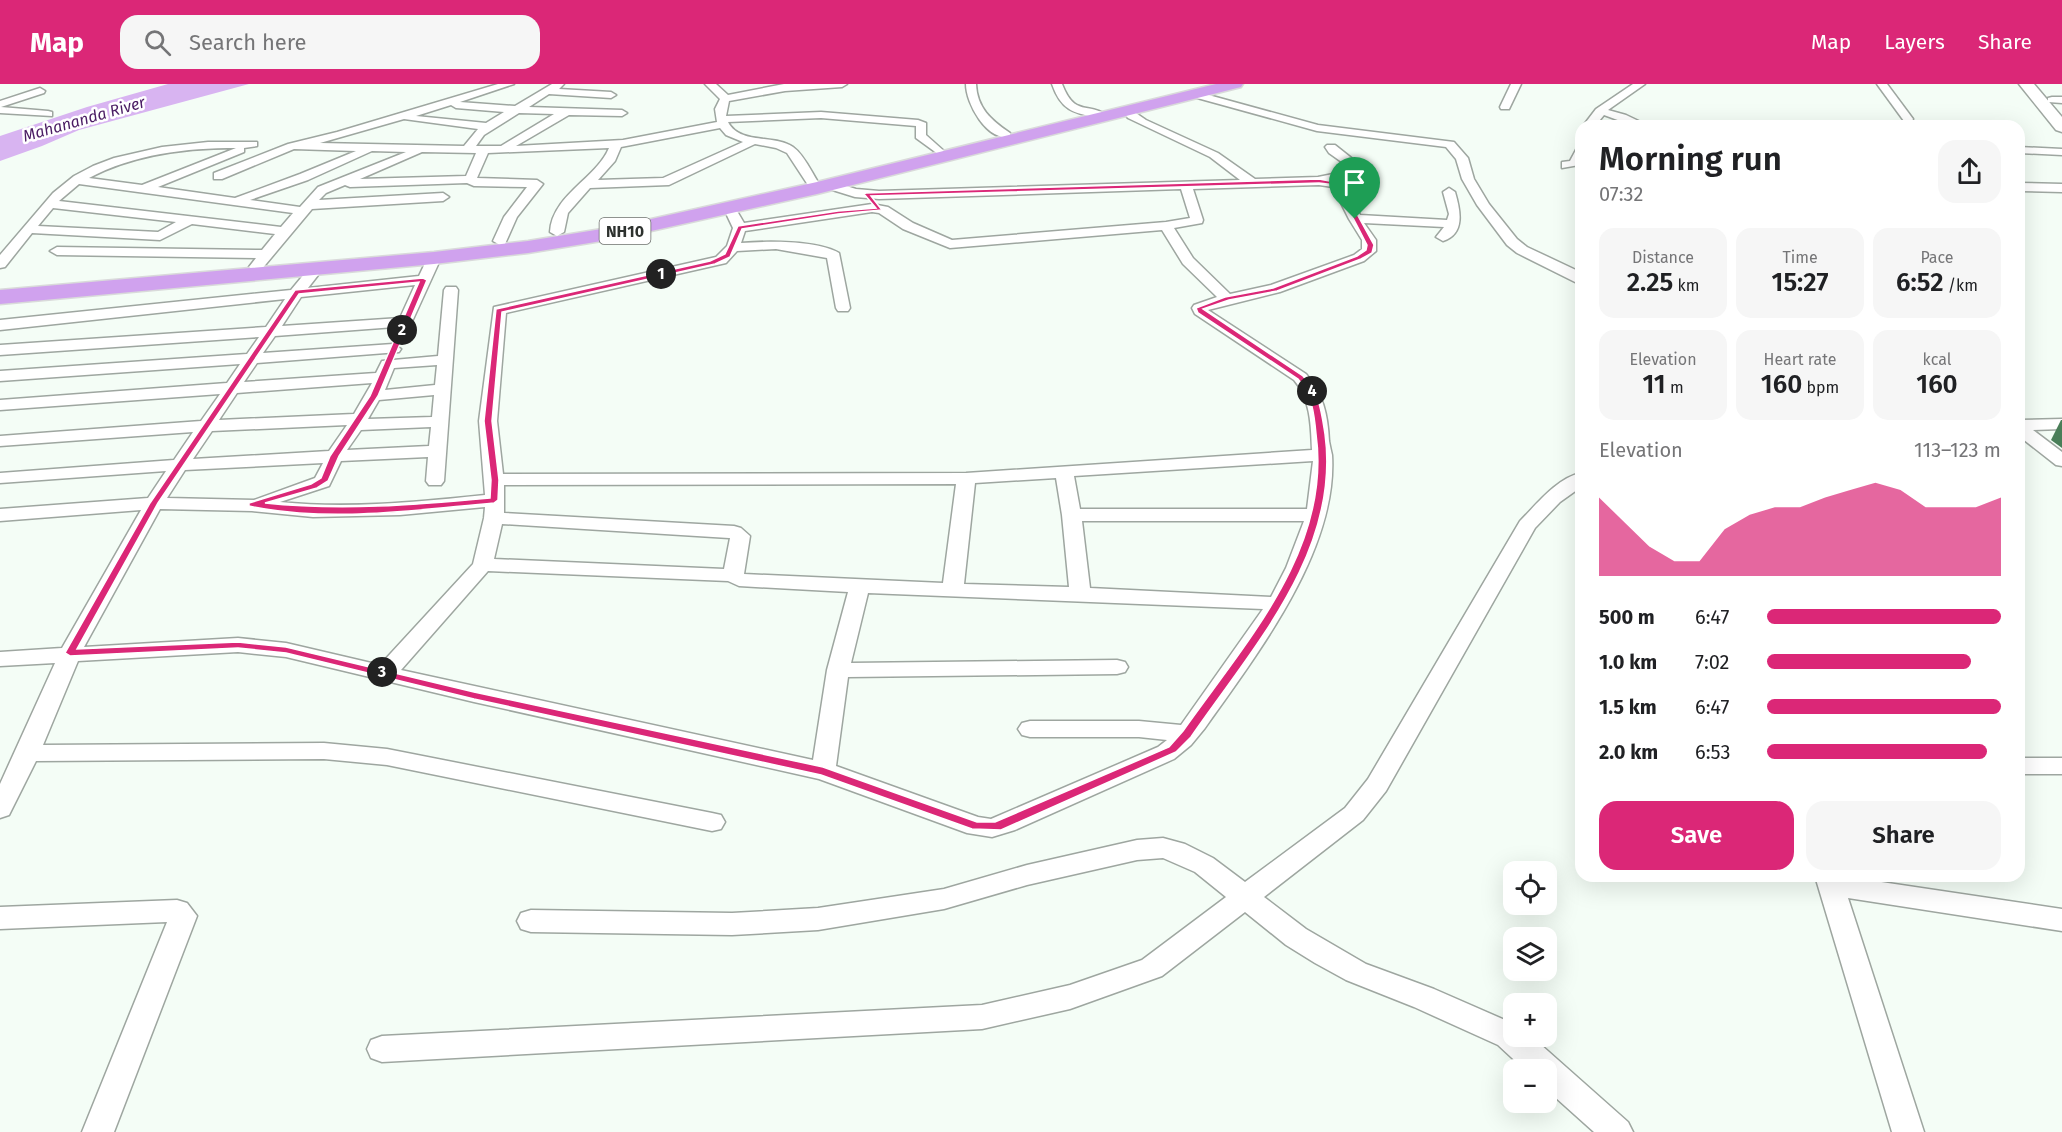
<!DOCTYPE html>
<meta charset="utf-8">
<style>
body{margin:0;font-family:"Fira Sans",sans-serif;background:#f6f6f6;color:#202124;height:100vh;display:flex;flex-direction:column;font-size:22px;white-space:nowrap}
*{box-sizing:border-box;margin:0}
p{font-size:20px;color:#757577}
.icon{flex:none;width:33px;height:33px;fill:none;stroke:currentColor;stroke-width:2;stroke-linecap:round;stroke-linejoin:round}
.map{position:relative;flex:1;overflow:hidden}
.side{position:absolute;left:1575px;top:36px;width:450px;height:762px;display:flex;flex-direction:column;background:#fff;border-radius:18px;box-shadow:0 6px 24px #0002}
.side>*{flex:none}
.fabs{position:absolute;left:1503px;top:777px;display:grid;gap:12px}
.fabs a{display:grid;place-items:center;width:54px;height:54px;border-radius:12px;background:#fff;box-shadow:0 6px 24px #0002;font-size:30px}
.pin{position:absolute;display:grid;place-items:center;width:51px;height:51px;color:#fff;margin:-62px -26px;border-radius:50% 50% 50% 0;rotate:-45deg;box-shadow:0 0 6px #0007}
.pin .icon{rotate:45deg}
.km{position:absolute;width:30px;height:30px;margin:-15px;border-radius:50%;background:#222;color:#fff;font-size:16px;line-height:30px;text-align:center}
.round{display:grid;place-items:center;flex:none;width:63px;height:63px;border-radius:18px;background:#f6f6f6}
.summary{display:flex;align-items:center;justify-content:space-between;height:102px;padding:0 24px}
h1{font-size:33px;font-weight:600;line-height:45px}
.figures{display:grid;grid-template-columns:repeat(3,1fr);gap:9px;height:102px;padding:6px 24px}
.figures div{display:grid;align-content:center;border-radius:15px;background:#f6f6f6;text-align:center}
.figures b{font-size:26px;font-weight:600}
.figures small{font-size:16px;font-weight:400}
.figures p{font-size:16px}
.chart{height:168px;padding:12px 24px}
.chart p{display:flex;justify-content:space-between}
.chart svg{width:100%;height:108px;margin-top:6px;fill:#db2777;opacity:.7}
.primary-button{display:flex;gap:12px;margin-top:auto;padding:12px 24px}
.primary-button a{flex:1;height:69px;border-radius:18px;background:#db2777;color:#fff;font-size:24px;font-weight:600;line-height:69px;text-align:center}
.primary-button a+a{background:#f6f6f6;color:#202124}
ul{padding:0 24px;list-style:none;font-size:20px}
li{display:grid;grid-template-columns:96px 72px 1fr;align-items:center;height:45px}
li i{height:15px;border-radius:8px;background:#db2777}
header{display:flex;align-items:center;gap:36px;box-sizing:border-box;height:84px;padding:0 30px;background:#db2777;color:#fff}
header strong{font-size:28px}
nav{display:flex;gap:33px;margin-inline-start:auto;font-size:21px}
.search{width:420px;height:54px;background:#f6f6f6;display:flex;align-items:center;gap:15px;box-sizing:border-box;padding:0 21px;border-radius:18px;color:#757577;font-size:22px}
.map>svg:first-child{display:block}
</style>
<header>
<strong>Map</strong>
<div class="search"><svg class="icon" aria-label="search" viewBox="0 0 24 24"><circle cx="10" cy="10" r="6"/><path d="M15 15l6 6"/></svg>Search here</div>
<nav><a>Map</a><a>Layers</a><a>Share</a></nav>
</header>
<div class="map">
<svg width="2062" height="1048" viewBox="0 0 2062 1048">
<rect width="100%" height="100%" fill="#f4fdf6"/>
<path fill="#d8b4f1" d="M168 0H249L79 46 42 62 0 77V52L87 23Z"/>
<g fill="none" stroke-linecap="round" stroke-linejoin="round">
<g stroke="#9ea6a0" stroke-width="3">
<g id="minor">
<path d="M498 0H514L460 18 515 22 552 0H564L559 5 611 8 616 11 611 14 549 10 529 23 622 26 627 29 622 32 569 31 516 62 623 56 717 38 715 25 720 15 705 0H716L728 11 784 0H847L842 3 785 7 729 17 726 32 821 28 918 36 926 39V51L944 67 938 70 916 54V42L821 34 728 38C740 61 774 50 793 63 804 71 811 87 818 98L812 102 808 101 787 69 776 64 755 60 669 101 590 104 568 129 564 148 557 152 550 148C552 111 596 95 609 64L488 69 477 94 537 96 543 100 517 133 505 160 500 161 493 157 504 133 527 103 474 102 467 99 350 103 345 101 326 109 319 116 443 109 449 113 443 117 312 125 261 186 256 187 249 183 256 174 57 171 50 167 57 163 262 166 275 150 192 140 160 156 32 149 5 183 0 184V171L53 109 74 92 93 82 114 74 162 63 208 58H257V62L244 64V68L158 103 235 114 300 90 356 67 294 65 222 95H214V89L288 60 337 48ZM451 21 456 24 504 28 486 39 416 32ZM519 29 554 30 501 62H476L484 51ZM404 35 478 45 464 62 320 59ZM720 44 726 51 743 58 663 94 598 96 615 77 621 63ZM236 64 142 101 89 94C134 70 186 64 236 64ZM372 67 406 68 318 103 300 123 250 116 308 96ZM422 68 476 69 466 92 360 95ZM79 100 293 129 281 143 59 117ZM53 124 176 138 158 148 38 142Z"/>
<path d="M966 0H976C977 24 991 36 1010 49V53C987 57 966 20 966 0Z"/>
<path d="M1052 0H1062C1075 34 1088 17 1108 32L1103 35C1076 29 1062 29 1052 0Z"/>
<path d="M1511 0H1521L1509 25H1501L1500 23Z"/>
<path d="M1633 0H1645L1608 26 1626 31 1649 42H1634L1604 31 1595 42H1583L1596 25Z"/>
<path d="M1877 0H1887L1913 35 1912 37H1904Z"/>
<path d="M40 4 45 7 44 9 1 23 48 27 52 28V32L0 29V17Z"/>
<path d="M1194 7 1318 41 1454 58 1468 74 1474 95 1489 120 1517 155 1527 163 1578 187 1581 190V201L1517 169 1507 161 1477 121 1462 95 1456 75 1446 63 1317 47 1190 12 1189 10Z"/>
<path d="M2052 13H2062V19L2048 18V14Z"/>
<path d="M1127 23 1146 36 1218 69 1255 95 1318 93 1353 86 1329 69 1325 63 1327 61H1335L1369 88 1367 91 1338 96 1344 100 1360 131 1447 136 1449 130 1443 108 1449 104 1455 108C1460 125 1466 150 1443 157L1436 153 1444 143 1364 139 1376 156V167L1364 177 1280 208 1208 226 1306 290C1323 309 1328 332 1329 357 1330 362 1331 367 1332 371 1338 466 1258 569 1205 644L1191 661 1174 675 1015 746 992 753 967 749 819 695 474 618 286 573 238 568 78 577 43 661 324 659 387 665 712 729 721 731 725 738 721 745 712 747 387 681 324 675 36 677 9 731 0 734V700L55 579 0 582V568L62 564 141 426 0 437V425L148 414 166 387 0 399V389L174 376 193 348 0 362V352L201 337 220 310 0 326V316L227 299 240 280 0 297V287L247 270 259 253 0 271V261L266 243 285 215 0 246V236L291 206 310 183 315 182 322 186 308 204 419 192 429 171H439L441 174 405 253H395L392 250 395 243 275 252 263 269 393 260 401 265 399 268 257 279 244 298 376 289 382 277 438 272 444 206 446 203H456L458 206 444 397 441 401H429L426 397 428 373 341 377 329 402 280 418C349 425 417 418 485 411L479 337 494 223 716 173 727 162 733 144 724 125 730 121 734 122 744 139 872 120 888 123 913 139 952 156 1166 138 1190 134 1181 105 879 115 855 113 826 104V98L830 97 856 105 879 107 1240 96 1210 73 1128 34 1122 26ZM1319 101 1333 103 1349 135 1362 156V165L1354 171 1271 201 1230 210 1193 174 1174 144 1202 139 1203 136 1193 105ZM872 128 879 129 903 145 950 164 1162 146 1183 180 1217 213 1194 221 1192 224 1195 230 1294 296C1311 316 1311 342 1312 366L966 389 503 390 497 337 506 229 726 179 737 167 776 165 827 174 836 224 838 227H848L850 224 839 169C817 156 766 157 741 159L745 147ZM415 201 400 234 282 242 301 213ZM437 281 435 301 385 306 394 284ZM372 299 354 330 219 336 237 309ZM434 311 432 333 368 335 379 316ZM347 341 329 367 193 375 212 347ZM431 343 429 362 347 366 361 346ZM1313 377 1307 425H1080L1074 392ZM323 379 315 394 254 416 167 414 185 386ZM1056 394 1062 431 1069 503 964 500 975 399ZM956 400 943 499 744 490 750 452 741 444 734 442 504 429V401ZM485 423 484 434 473 480 380 581 286 559 238 554 84 563 160 425 252 427 313 433 400 431ZM1082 437H1304L1286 484 1271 513 1090 504ZM502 440 729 454H730L724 485 494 475ZM488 487 728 497 739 502 848 508 827 586 813 676 401 586ZM868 509 1263 525 1181 641 1139 637H1030L1022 639 1018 645 1022 651 1030 653H1139L1167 656 1158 663 991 735 978 733 836 682 848 593 1117 590 1125 588 1128 583 1125 578 1117 576 851 579Z"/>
<path d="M1581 63 1579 81 1562 84V78L1570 77 1577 64Z"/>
<path d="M2019 63 2062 65V71L2019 69Z"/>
<path d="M2019 99 2062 100V108L2019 107Z"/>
<path d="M2062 335V345L2033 346 2062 368V382L2056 381 2019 352V336Z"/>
<path d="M1581 389V403L1560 418 1535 444 1386 707 1363 736 1264 813 1306 845 1366 880 1434 905 1514 940V952H1531L1628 1038 1633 1048H1594L1546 1005V986H1525L1498 961 1414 923 1346 896 1315 879 1286 861 1245 828 1162 892 1070 925 982 945 382 978 371 974 367 965 371 956 382 952 982 921 1070 901 1142 876 1226 813 1195 788 1163 774 1137 776 1027 801 944 825 818 846 732 851 531 848 521 845 517 837 521 829 531 826 732 829 818 824 944 805 1027 781 1137 756 1163 754 1185 760 1213 774 1245 798 1345 724 1368 695 1520 437C1537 420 1557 394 1581 389Z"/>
<rect x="2019" y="674" width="43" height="16"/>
<path d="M1815 792H1841L2062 825V847L1848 814 1924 1048H1892Z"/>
<path d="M177 816 187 819 197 832 114 1048H82L167 838 0 845V823Z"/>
</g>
</g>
<g stroke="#9ea6a0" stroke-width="3">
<path id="secondary" d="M2019 0H2034L2062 33V48L2056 46Z"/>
</g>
<g stroke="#d9dada" stroke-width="3">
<path id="trunk" d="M1216 0H1243L1241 3 817 110 620 154 528 169 434 180 0 220V206L434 168 528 157 620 142 817 98Z"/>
</g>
<use href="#minor" fill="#fff" fill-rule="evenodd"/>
<use href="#secondary" fill="#fff" fill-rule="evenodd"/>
<use href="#trunk" fill="#d0a2ee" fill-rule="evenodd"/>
</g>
<path fill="#497e58" d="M2061 336H2062V364L2051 356Z"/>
<path fill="#db2777" stroke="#fff" stroke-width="1.5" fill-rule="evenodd" d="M1319 95 1340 99 1374 161 1372 169 1361 175 1277 207 1229 216 1203 225 1303 292C1320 311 1321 325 1325 350 1341 467 1253 563 1191 653L1176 668 1001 746 972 745 821 691 474 615 286 569 238 564 70 572 65 569 150 419 295 206 423 194 427 196 378 312 339 372 328 397 317 404 265 419C341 427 415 421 490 414L491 396 484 337 496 225 710 177 725 170 738 142 838 127 876 124 864 110 866 109ZM1319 99 1336 101 1367 161 1366 166 1357 172 1273 204 1225 213 1196 224 1198 229 1298 295C1312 312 1314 328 1316 350 1332 465 1245 559 1183 647L1169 663 995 738H977L823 683 474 608 286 563 238 558 77 565 158 419 299 210 419 198 370 312 330 372 321 394 311 400 249 419V422C329 439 414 426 494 419L498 416 499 396 492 337 502 228 715 180 730 173 742 145 838 130 882 126 871 112Z"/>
<g text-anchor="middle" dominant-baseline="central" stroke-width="5" stroke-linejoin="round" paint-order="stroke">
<g font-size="16" font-style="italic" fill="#4a1c63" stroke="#fff">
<text transform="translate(84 35) rotate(-16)">Mahananda River</text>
</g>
<rect fill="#fff" stroke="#6d706d" stroke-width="1.5" x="599.5" y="134" width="51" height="26" rx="4.5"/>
<g font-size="16" font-weight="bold" fill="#2e322f">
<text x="625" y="147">NH10</text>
</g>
</g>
</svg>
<div class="fabs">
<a><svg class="icon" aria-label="locate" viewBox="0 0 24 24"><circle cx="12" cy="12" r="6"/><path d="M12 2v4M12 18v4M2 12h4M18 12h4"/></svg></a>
<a><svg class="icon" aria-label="layers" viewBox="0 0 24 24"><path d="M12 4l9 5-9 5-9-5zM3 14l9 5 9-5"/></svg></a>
<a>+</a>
<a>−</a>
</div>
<div class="pin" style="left:1355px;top:135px;background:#1e9e55"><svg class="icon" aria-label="arrive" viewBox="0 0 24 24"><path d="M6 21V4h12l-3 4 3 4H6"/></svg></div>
<b class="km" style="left:661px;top:190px">1</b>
<b class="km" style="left:402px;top:246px">2</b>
<b class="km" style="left:382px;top:588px">3</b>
<b class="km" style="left:1312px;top:307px">4</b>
<section class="side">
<div class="summary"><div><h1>Morning run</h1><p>07:32</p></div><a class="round"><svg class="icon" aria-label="share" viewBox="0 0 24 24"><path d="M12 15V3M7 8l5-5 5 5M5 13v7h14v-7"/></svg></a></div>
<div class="figures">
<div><p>Distance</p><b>2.25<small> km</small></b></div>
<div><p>Time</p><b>15:27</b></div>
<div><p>Pace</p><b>6:52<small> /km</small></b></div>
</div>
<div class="figures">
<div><p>Elevation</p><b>11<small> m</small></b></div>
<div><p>Heart rate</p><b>160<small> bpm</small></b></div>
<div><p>kcal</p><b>160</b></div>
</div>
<div class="chart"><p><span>Elevation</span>113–123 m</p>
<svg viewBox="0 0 160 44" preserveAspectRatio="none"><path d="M0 44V12L10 22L20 32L30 38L40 38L50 25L60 19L70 16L80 16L90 12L100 9L110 6L120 9L130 16L140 16L150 16L160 12V44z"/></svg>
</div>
<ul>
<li><b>500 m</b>6:47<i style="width:100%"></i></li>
<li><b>1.0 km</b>7:02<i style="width:87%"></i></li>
<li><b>1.5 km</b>6:47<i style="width:100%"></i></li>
<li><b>2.0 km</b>6:53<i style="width:94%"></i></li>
</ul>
<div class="primary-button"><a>Save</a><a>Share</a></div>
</section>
</div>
